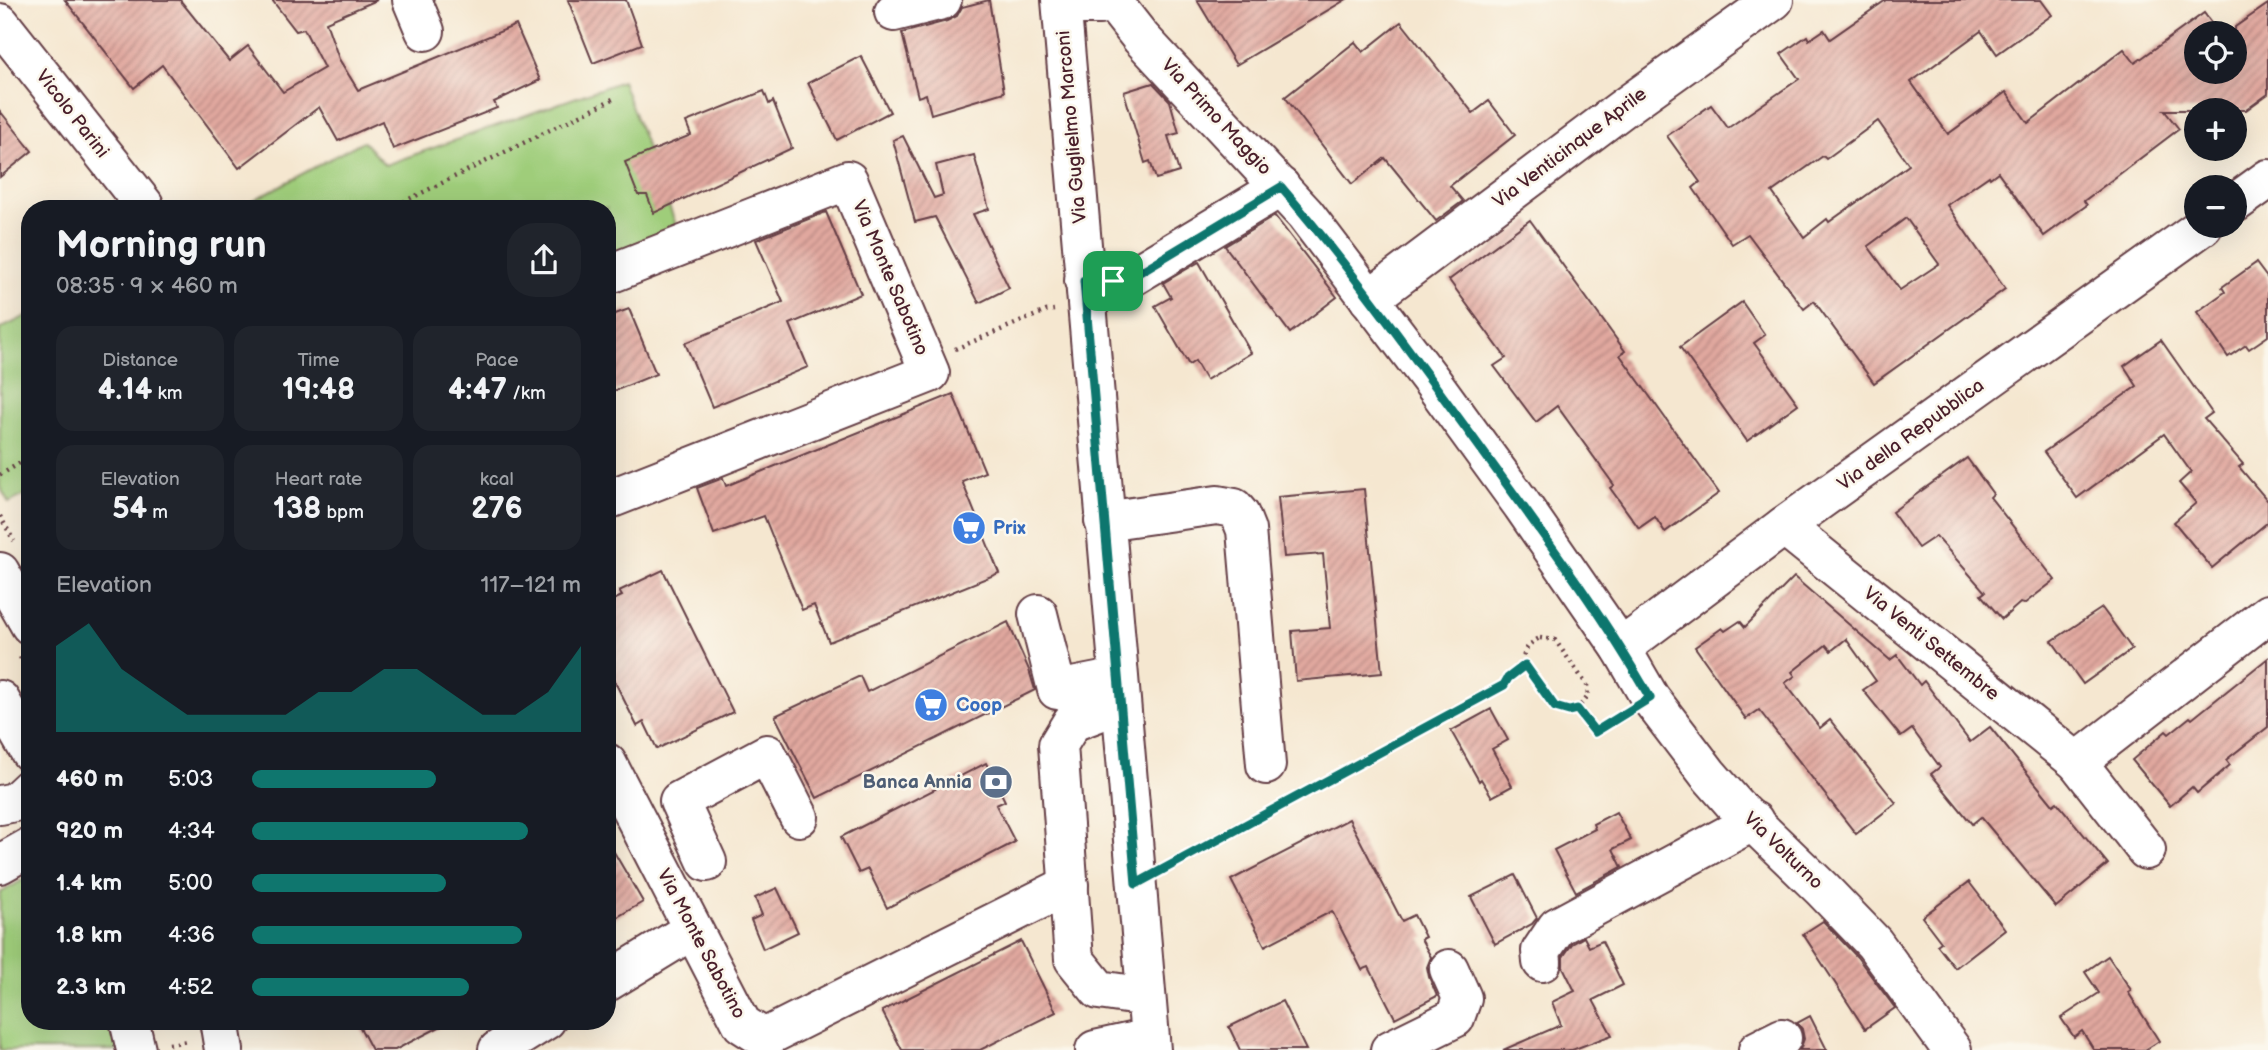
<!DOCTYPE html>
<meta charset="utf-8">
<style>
body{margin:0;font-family:"Balsamiq Sans",sans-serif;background:#20242c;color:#f1f3f6;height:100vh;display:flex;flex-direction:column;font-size:26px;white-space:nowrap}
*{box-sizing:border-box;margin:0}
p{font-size:23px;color:#9ea1a6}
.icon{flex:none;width:38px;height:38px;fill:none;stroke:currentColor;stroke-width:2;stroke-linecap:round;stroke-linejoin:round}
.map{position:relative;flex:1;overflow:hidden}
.drawer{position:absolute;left:21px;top:200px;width:595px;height:830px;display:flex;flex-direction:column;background:#171b24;border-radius:28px;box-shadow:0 7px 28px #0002}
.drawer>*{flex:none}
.buttons{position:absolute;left:2184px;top:21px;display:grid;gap:14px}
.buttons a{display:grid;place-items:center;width:63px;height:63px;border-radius:50%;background:#171b24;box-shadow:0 7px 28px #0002;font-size:35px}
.pin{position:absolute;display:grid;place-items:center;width:60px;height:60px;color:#fff;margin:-30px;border-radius:14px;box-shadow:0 4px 10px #0006}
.round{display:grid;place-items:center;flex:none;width:74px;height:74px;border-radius:28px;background:#20242c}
.summary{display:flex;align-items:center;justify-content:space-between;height:119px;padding:0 35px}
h1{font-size:38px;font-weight:800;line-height:52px}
.figures{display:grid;grid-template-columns:repeat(3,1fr);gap:10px;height:119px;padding:7px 35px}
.figures div{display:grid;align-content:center;border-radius:18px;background:#20242c;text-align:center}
.figures b{font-size:30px;font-weight:800}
.figures small{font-size:19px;font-weight:400}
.figures p{font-size:19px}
.chart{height:196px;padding:14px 35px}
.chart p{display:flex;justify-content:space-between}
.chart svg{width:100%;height:126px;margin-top:7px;fill:#0f766e;opacity:.7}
ul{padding:0 35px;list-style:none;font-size:23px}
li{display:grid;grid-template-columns:112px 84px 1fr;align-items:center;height:52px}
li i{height:18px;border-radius:9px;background:#0f766e}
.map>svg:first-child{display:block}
</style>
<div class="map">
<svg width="2268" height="1050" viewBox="0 0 2268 1050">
<defs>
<pattern id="building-hatch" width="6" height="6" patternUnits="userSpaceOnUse" patternTransform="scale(1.75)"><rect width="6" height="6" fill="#e1a89f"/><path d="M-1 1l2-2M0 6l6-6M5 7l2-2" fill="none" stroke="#b88882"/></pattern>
</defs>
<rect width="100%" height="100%" fill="#fbf7ec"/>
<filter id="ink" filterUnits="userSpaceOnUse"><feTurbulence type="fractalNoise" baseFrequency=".0143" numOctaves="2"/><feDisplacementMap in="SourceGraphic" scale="14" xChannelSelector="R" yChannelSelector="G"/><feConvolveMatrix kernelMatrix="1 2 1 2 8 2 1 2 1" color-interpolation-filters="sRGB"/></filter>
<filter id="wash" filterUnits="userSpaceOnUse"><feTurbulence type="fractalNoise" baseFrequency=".00686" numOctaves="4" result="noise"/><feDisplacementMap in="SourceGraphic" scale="28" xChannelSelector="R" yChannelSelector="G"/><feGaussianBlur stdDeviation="1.57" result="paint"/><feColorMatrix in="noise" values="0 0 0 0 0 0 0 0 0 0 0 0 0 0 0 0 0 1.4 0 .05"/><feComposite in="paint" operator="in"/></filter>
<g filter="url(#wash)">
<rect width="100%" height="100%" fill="#f5e7d0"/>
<g fill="#9fcd7a" stroke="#747652" stroke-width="2">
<path d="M622 81 678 230 607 258V208H239L363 141 385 165Z"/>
<path d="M30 314V492L9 503 0 487V329Z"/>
<path d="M30 876V1020H129L136 1050H0V893Z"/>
</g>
<g id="blocks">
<g fill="url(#building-hatch)" fill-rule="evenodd">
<path d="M65 0H180L229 61 248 46 283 92 324 68 304 29 296 31 272 0H377L326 22 339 59 358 90 516 25 540 80 494 102 497 108 393 149 382 121 338 141 319 107 239 168 162 65 134 88Z"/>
<path d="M568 0H626L642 44 593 63Z"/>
<path d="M989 0 1004 92 931 114 926 94 918 97 902 33 947 21 957 16 962 7Z"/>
<path d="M1197 0H1345L1236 65Z"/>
<path d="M1886 0H2041L2052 15 1997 54 1981 31 1911 82 1948 134 2006 92 2028 123 2124 49 2135 63 2204 13 2219 33H2196V72H2235V27L2268 4V94L2246 110H2164L2179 129 2084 201 2087 205 2044 236 1998 172 1990 178 1989 176 1947 205 2005 289 1874 383 1814 301 1804 309 1748 234 1732 244 1693 188 1700 182 1667 136 1711 105 1728 128 1799 79 1781 54 1807 36 1809 40 1824 30 1830 39ZM1878 121 1909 165 1829 222 1827 219 1804 237 1772 192 1823 156 1826 159ZM1906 218 1939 264 1900 290 1868 246Z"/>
<path d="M1401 22 1473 113 1489 101 1515 135 1450 186 1463 201 1436 221 1385 158 1352 184 1285 97 1355 42 1363 52Z"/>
<path d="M861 56 890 112 837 140 808 83Z"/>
<path d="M1153 83 1170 101 1179 133 1168 136 1179 172 1156 179 1150 161 1145 163 1124 92Z"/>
<path d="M764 91 769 104 773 101 792 148 654 213 647 195H638L625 162 691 135 686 122Z"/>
<path d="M0 111 32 151 0 177Z"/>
<path d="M903 136 934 198 943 195 936 165 974 155 989 209 973 214 1009 288 979 303 935 217 915 222 893 140Z"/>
<path d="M826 212 861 294 790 324 808 367 712 407 685 343 783 302 756 240Z"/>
<path d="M1275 216 1337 297 1290 333 1225 246Z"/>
<path d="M1530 220 1625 351 1620 355 1719 493 1665 532 1655 517 1639 528 1610 488 1614 485 1557 406 1536 422 1494 366 1506 358 1449 280Z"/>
<path d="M1199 262 1251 353 1206 380 1195 361 1189 365 1155 306 1171 297 1163 283Z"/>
<path d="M2256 263 2268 279V336L2249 349 2246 345 2228 357 2197 312 2225 292 2222 287Z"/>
<path d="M1742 302 1765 335 1754 343 1798 404 1747 441 1680 347Z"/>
<path d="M629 309 656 374 607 394V317Z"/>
<path d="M2161 340 2212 413 2204 419 2243 464 2239 467 2268 501V522L2212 568 2174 522 2196 503 2179 483 2191 472 2164 434 2077 498 2044 452 2137 386 2124 366Z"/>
<path d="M953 394 985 472 962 481 999 573 829 642 814 605 802 610 764 516 714 534 697 488 723 478 726 486Z"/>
<path d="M1967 458 1993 494 1990 497 2055 580 2024 604 2020 603 2002 619 1981 595 1985 592 1936 536 1918 548 1892 512Z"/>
<path d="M1364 489 1382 673 1296 681 1292 631 1330 628 1323 554 1284 557 1278 497Z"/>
<path d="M663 570 733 712 657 749 644 722 637 726 607 666V603L622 596 619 591Z"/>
<path d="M1794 577 1890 660 1897 655 1920 685 1924 681 1970 742 1990 727 2053 805 2057 802 2108 864 2056 907 1981 817 1972 824 1931 774 1940 767 1912 729 1901 737 1863 690 1876 681 1846 639 1831 651 1826 645 1792 672 1795 676 1785 683 1820 728 1830 720 1896 803 1856 834 1759 710 1746 719 1695 647 1722 628 1725 631 1740 621 1745 627Z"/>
<path d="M2102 608 2132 649 2083 684 2052 641Z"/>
<path d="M1008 622 1029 670 1035 690 817 798 775 716 860 676 867 692Z"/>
<path d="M2268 658V727L2226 760 2230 765 2197 793 2192 787 2170 806 2132 760 2166 731 2169 734 2190 717 2192 719Z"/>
<path d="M1491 709 1508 740 1492 749 1512 786 1492 797 1481 779 1479 781 1451 731Z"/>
<path d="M986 763 1005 801 996 805 1015 842 887 908 868 869 859 873 841 837Z"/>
<path d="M1616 812 1631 840 1613 849 1622 867 1576 892 1554 850 1595 829 1593 824Z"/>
<path d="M1349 819 1402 921 1414 915 1425 937 1421 939 1431 957 1427 967 1429 977 1437 996 1395 1018 1369 967 1362 970 1332 911 1265 946 1231 880Z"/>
<path d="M607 840 643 902 607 923Z"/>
<path d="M1515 875 1537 918 1532 924 1495 944 1471 897Z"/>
<path d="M1969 882 2005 929 1955 968 1937 945 1941 942 1922 917Z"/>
<path d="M777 888 798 932 763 949 751 920 762 915 755 898Z"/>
<path d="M1823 921 1857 957 1895 1008 1865 1029 1803 934Z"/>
<path d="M1584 937 1589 947 1602 941 1623 985 1593 1000 1612 1035 1572 1050H1503L1561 1025 1552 1002 1575 991 1563 967V957L1572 944Z"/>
<path d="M1021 941 1056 1012 980 1050H902L882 1011Z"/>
<path d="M2108 956 2131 990 2128 992 2159 1041 2145 1050H2094L2082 1031 2074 1037 2061 1018 2099 993 2085 972Z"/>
<path d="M1282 1001 1306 1050H1240L1229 1027Z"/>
<path d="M1810 1016 1827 1050H1800L1804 1039 1802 1029 1797 1023Z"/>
<path d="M356 1020H453L395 1050H372Z"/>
</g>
</g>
</g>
<g filter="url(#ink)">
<use href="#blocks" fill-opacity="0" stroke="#643d44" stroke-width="2"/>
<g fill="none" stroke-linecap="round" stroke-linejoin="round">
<g stroke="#643d44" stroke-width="42">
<g id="minor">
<path d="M412 0 425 31"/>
<path d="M1062 5H1099L1112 1 1141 38 1305 214 1431 380 1522 505 1621 648 1650 698 1708 774 1736 806 1822 889 1874 943 1952 1050"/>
<path d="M894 12 942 0"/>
<path d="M0 23 144 205"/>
<path d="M2235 203 2268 179"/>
<path d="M607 275 848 180 930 373 607 500"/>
<path d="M1084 281H1125L1281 187"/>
<path d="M1369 299 1622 109 1774 0"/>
<path d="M1104 521 1217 505 1234 508 1240 515 1246 530 1266 765"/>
<path d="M1784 526 2077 762 2268 614"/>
<path d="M0 572 30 625"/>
<path d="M1038 614 1057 690 1118 678"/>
<path d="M1621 648 1784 526 2203 226"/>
<path d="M0 700 30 752"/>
<path d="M1120 704 1072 722 1058 745 1074 959 1099 990 1146 997"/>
<path d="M2077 762 2146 850"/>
<path d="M607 763 742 1024 764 1038 1069 885"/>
<path d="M0 805 15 802 30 788"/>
<path d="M707 862 679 801 767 754 799 817"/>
<path d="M0 864 30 847"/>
<path d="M1542 962 1541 951 1557 927 1754 821"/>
<path d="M607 982 692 930"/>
<path d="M129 1020 136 1050"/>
<path d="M219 1020 224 1050"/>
<path d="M498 1050 546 1020"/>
<path d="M1095 1050 1149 1038"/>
<path d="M1390 1050 1455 1018 1462 998 1449 969"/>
<path d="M1758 1050 1782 1038"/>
</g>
</g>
<g stroke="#643d44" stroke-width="42">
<path id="major" d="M1061 0 1151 1050"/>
</g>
<g stroke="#643d44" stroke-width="4.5" stroke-dasharray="2 5" stroke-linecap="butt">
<path d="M391 208 617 97"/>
<path d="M955 349 1046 311 1054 310"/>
<path d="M0 475 30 457"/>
<path d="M0 516 14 541"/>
<path d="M1540 638 1555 640 1587 685 1588 696C1579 709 1570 714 1555 707L1523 662C1523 650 1529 643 1540 638Z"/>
<path d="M20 657 30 675"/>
<path d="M1577 709 1595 732 1622 715"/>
<path d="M1168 868 1504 685 1508 678 1525 665"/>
<path d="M169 1044 188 1041"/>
</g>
<use href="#minor" stroke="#fff" stroke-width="38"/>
<use href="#major" stroke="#fff" stroke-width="38"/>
</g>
</g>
<g fill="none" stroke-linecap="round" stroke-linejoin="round" filter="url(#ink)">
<g stroke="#fff" stroke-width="14">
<path id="route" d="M1281 187C1349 266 1410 352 1471 435 1533 521 1598 606 1650 698L1595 732 1577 709 1569 711 1555 707 1525 665 1508 678 1504 685 1136 884 1084 281H1125Z"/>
</g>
<use href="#route" stroke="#0f766e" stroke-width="9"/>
</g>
<defs>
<g id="supermarket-disc" transform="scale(1.75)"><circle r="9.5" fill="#3f7fe0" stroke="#fbf7ec"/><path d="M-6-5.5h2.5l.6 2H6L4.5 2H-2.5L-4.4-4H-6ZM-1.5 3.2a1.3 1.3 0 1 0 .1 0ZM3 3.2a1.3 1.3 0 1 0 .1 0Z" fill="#fff"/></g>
<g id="bank-disc" transform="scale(1.75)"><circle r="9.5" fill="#5c6f8a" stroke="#fbf7ec"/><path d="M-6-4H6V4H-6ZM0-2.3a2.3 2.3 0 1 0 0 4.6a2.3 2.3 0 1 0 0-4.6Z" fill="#fff"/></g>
</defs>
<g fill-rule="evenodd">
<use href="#supermarket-disc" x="969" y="528"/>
<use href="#supermarket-disc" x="931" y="705"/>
<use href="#bank-disc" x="996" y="782"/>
</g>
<g text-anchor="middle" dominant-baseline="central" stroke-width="5" stroke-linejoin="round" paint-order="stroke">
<g font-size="19" fill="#4a1f2b" stroke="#fbf7ec">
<text transform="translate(72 114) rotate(52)">Vicolo Parini</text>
<text transform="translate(1216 117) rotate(47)">Via Primo Maggio</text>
<text transform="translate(1072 127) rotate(-95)">Via Guglielmo Marconi</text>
<text transform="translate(1570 148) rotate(-37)">Via Venticinque Aprile</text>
<text transform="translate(890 278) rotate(67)">Via Monte Sabotino</text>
<text transform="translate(1911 435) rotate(-36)">Via della Repubblica</text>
<text transform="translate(1931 644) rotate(39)">Via Venti Settembre</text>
<text transform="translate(1783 851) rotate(44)">Via Volturno</text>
<text transform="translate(701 944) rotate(62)">Via Monte Sabotino</text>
</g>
<g font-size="19" font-weight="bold" fill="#366cbe" stroke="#fbf7ec" text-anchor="start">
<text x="993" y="528">Prix</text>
<text x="956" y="705">Coop</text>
</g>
<g font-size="19" font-weight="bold" fill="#4e5e75" stroke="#fbf7ec" text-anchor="end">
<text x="972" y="782">Banca Annia</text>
</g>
</g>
</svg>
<div class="buttons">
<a><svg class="icon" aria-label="locate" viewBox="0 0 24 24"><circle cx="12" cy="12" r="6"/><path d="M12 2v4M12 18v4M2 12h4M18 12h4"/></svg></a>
<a>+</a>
<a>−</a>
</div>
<div class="pin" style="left:1113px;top:281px;background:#1e9e55"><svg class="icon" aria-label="arrive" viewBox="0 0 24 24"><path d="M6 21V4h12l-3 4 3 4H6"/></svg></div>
<section class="drawer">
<div class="summary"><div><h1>Morning run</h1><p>08:35 · 9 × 460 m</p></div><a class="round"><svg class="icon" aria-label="share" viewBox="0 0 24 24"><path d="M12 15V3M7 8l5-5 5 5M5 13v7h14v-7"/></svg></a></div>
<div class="figures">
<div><p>Distance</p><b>4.14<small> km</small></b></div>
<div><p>Time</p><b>19:48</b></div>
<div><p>Pace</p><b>4:47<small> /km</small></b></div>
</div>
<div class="figures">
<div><p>Elevation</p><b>54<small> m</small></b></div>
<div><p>Heart rate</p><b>138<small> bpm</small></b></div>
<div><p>kcal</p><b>276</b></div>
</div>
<div class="chart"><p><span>Elevation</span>117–121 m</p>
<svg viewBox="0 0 160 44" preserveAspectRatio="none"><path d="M0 44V14L10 6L20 22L30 30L40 38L50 38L60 38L70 38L80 30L90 30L100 22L110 22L120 30L130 38L140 38L150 30L160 14V44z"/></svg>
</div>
<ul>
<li><b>460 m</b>5:03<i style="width:56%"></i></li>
<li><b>920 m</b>4:34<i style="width:84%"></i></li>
<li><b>1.4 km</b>5:00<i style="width:59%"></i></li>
<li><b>1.8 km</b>4:36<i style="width:82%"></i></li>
<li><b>2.3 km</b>4:52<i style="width:66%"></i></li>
</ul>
</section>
</div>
